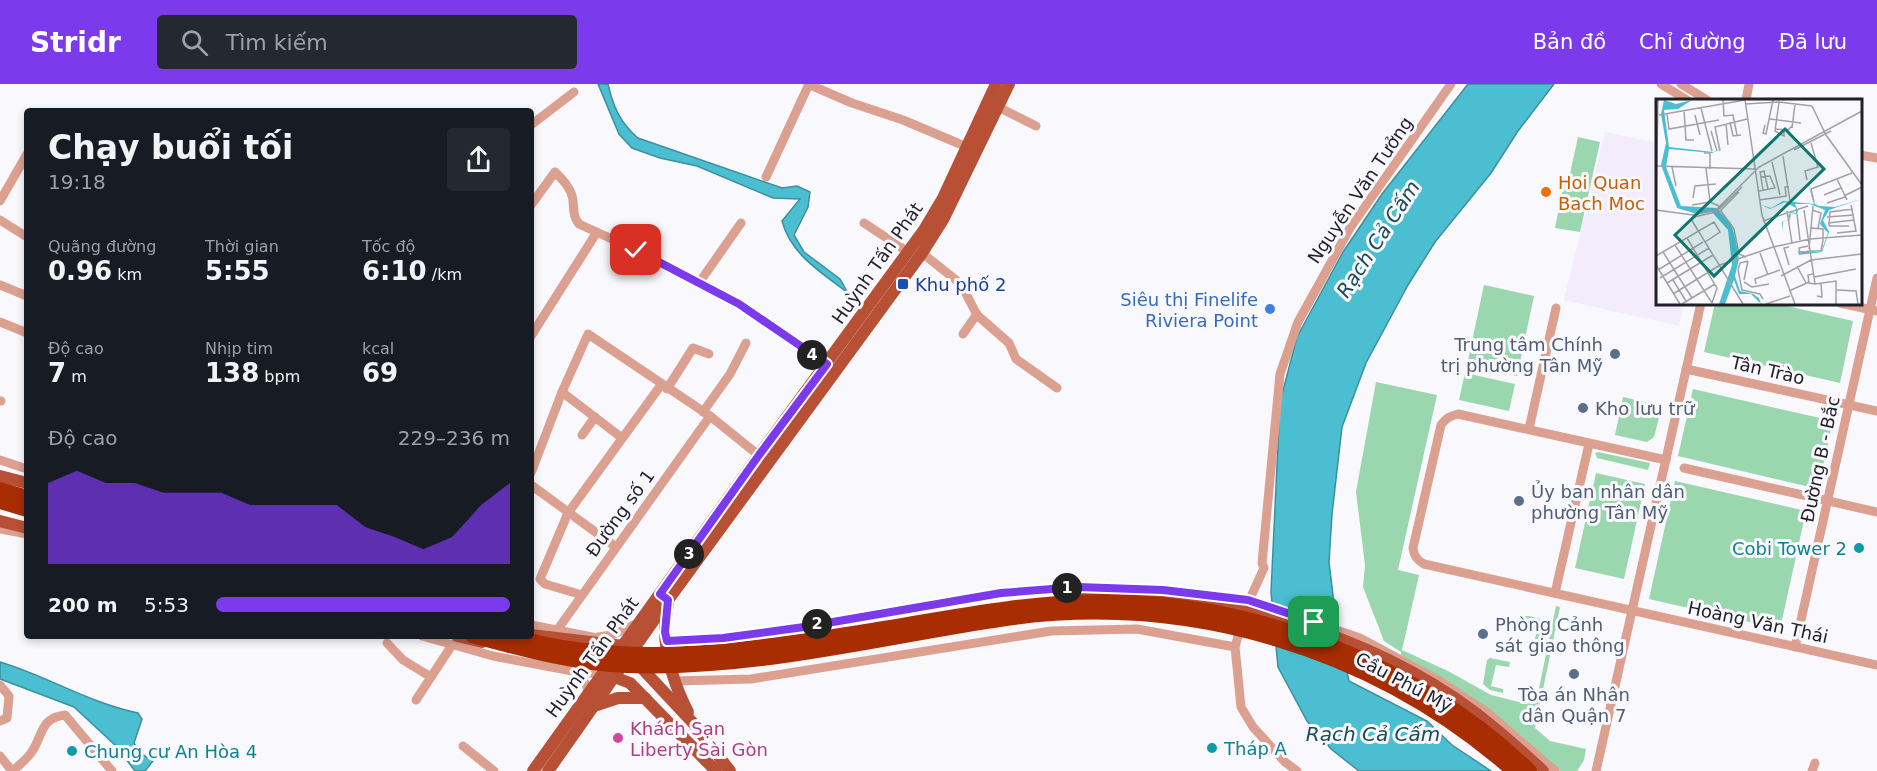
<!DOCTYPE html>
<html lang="vi">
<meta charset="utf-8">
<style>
body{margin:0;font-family:"DejaVu Sans",sans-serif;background:#242831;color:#f1f3f6;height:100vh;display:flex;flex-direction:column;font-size:22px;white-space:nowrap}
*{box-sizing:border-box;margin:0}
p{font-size:20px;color:#9ea1a6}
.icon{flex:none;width:33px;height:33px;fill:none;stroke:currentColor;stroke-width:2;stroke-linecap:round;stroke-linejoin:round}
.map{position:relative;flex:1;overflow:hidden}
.sheet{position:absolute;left:24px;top:24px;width:510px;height:531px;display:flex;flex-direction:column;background:#171b24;border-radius:6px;box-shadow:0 3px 9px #0003}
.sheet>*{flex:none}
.pin{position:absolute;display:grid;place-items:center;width:51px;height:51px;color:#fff;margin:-26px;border-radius:12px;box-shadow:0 3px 9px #0006}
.km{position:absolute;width:30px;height:30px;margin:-15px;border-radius:50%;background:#222;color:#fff;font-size:16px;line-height:30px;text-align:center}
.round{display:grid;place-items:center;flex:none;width:63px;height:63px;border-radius:6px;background:#242831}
.summary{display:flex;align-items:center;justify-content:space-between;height:102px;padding:0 24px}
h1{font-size:33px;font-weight:700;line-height:45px}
.stats{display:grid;grid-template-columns:repeat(3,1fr);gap:9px;height:102px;padding:6px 24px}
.stats div{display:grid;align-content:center}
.stats b{font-size:26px;font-weight:700}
.stats small{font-size:16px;font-weight:400}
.stats p{font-size:16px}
.chart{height:168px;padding:12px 24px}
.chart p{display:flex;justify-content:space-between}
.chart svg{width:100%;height:108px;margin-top:6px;fill:#7c3aed;opacity:.7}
ul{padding:0 24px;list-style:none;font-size:20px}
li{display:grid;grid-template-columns:96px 72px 1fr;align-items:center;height:45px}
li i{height:15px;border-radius:8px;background:#7c3aed}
header{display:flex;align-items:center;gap:36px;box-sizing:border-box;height:84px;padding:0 30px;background:#7c3aed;color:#fff}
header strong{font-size:28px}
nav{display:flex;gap:33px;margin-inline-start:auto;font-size:21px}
.search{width:420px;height:54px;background:#242831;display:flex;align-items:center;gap:15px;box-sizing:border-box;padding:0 21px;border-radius:6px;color:#9ea1a6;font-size:22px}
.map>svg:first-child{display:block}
</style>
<header>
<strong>Stridr</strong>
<div class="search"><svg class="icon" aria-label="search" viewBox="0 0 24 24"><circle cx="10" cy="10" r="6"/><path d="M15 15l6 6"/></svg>Tìm kiếm</div>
<nav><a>Bản đồ</a><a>Chỉ đường</a><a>Đã lưu</a></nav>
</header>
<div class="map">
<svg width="1877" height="687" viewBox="0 0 1877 687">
<rect width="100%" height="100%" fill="#f9f8fd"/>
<path fill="#f2ecfd" d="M1605 48 1658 59V219H1684L1679 242 1564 216Z"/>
<g fill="#9ad6ae">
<path d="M1578 53 1600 58 1580 148 1555 144 1564 99H1568Z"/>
<path d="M1484 201 1534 212 1517 292 1467 281Z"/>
<path d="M1715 219H1774L1853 237 1840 299 1704 268Z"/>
<path d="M1465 289 1515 300 1509 327 1459 316Z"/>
<path d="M1376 298 1437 311 1398 486 1419 491 1402 566 1448 587 1491 611 1527 620 1537 614 1556 522 1560 523 1535 644 1550 657 1586 665 1584 676 1577 687H1560L1513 645 1401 571V568L1384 557 1363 503 1365 481 1356 408Z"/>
<path d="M1693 305 1833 337 1818 405 1678 372Z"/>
<path d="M1623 313 1662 322 1654 353 1647 358 1615 351Z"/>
<path d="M1598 368 1650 379 1648 386 1597 374 1595 369Z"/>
<path d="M1596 389 1645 400 1624 495 1575 484Z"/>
<path d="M1675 397 1806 427 1780 545 1649 515Z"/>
<path d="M1517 532H1529L1547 537 1543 564 1540 568 1532 567 1539 539 1517 534Z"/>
<path d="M1490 574 1510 578 1509 583 1496 581 1491 602 1503 605V609L1490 606 1483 600 1487 576Z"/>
</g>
<g fill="#4bbfd1" stroke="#3e8f9e" stroke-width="1.5">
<path d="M598 0H608C613 22 620 39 638 54L782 104 797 102 810 108 808 123 794 151 804 168 840 195 848 209C821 188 791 171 782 137L800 115 773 114 697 82 660 74 632 64 619 50Z"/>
<path d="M1468 0H1554L1518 47 1491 89 1435 158 1408 201 1366 279 1342 343 1332 430 1329 478 1336 536 1349 597 1427 637 1452 661 1491 687H1359L1331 665 1307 637 1278 583 1271 508 1280 318 1297 253 1343 168 1382 110Z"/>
<path d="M0 578C47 592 89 619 138 629L142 635 134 659 140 669 153 677 145 687H135L116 662 74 623 0 595Z"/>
</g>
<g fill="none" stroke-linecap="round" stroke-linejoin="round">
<g stroke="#dba090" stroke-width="9">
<path d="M808 0 852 19 903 36 967 63"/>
<path d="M1661 0 1687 16"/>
<path d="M1681 0 1707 16"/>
<path d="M1746 16 1749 0"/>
<path d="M998 23 1036 42"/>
<path d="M531 41 574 8"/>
<path d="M1860 71 1877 74"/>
<path d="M766 93 809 0"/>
<path d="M0 117 27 70"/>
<path d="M531 121 555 88C563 96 572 105 573 117 574 127 573 132 579 140L636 166 739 220 827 281"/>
<path d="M0 136 27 153"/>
<path d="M864 139 908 168"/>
<path d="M922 169 961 200 977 231 1009 259 1016 275 1057 304"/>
<path d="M699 199 741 139"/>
<path d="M0 201 27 212"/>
<path d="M1840 219 1877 227"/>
<path d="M0 238 27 249"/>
<path d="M963 250 977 230"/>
<path d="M531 252 597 148"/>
<path d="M1686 285 1877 327"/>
<path d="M667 305 693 264 709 270"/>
<path d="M562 308 622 354"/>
<path d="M0 317H1"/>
<path d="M703 328 730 290 746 259"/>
<path d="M1529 345 1556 224"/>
<path d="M582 351 595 333"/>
<path d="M0 376 27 385"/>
<path d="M1666 376 1458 330C1450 332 1446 334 1441 341L1413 464C1414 472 1417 476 1424 480L1877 581"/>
<path d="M1684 384 1877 428"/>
<path d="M531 389 562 308 588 250 710 332 762 374"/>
<path d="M531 401 616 463"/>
<path d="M0 445 27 450"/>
<path d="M1555 509 1589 360"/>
<path d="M582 511 545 500 540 495 568 429 661 301"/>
<path d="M1248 519 1264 484 1262 479 1280 290 1298 238 1350 144 1451 0"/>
<path d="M531 541 602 555"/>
<path d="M1241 541 1235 563 1241 623 1253 643 1285 678 1297 687"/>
<path d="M558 545 710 332"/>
<path d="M422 552 493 572 578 588 602 590"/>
<path d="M598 553 612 551 638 539"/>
<path d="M667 557 723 554 804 543 1001 509 1078 503 1163 506 1248 516 1360 554 1438 596 1488 629 1555 687"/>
<path d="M387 559 403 576 431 593"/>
<path d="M1795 563 1877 194"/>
<path d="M578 588 588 604 586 613"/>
<path d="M674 597 751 595 1051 547 1137 545 1235 563"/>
<path d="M0 601 9 612 7 634 0 637"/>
<path d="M416 616 452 561"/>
<path d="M463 662 494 687"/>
<path d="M0 672 12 687"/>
<path d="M13 687C19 681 26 676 31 669 43 653 39 634 65 631L112 687"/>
<path d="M1596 687 1701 219"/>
<path d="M1812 687 1815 679"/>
</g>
<g stroke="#b85035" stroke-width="12">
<path d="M0 392 27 399"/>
<path d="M0 437 27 444"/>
<path d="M668 518C667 527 665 537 665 546 665 573 676 605 688 628"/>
<path d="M637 579 694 640 730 687"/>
<path d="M609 591 630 599 716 687"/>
<path d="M594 622 618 614H645"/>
<path d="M533 687 759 371 924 146 943 114 996 0"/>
<path d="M548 687 668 516 922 169 944 134 1009 0"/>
</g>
<g stroke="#a82d02" stroke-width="14">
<path d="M0 405 27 413"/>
<path d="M0 418 27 426"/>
</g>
<g stroke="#b85035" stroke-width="12">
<path d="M1078 511C1214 504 1368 548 1477 630 1500 648 1522 667 1543 687"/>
<path d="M531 551 632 563"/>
<path d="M457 552 482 558"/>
</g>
<g stroke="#a82d02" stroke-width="14">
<path d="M472 552C523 566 574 580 627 582 753 587 882 553 1006 535 1189 509 1375 565 1513 687"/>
<path d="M513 552C625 584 740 567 853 549 937 536 1022 517 1107 517 1257 518 1423 582 1530 687"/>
</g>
</g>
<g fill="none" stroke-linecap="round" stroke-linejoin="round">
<g stroke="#fff" stroke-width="12">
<path id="route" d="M636 166 739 220 827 280 759 371 660 510 668 516 665 548 667 557 723 554 804 543 1001 509 1078 503 1163 506 1248 516 1314 538"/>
</g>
<use href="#route" stroke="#7c3aed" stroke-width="8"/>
</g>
<circle fill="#e8710a" stroke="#f9f8fd" stroke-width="2" cx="1546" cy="108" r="6"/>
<rect fill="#1a4fb4" stroke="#f9f8fd" stroke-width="2" x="897" y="194" width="12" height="12" rx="3"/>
<circle fill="#3f7fe0" stroke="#f9f8fd" stroke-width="2" cx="1270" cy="225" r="6"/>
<g fill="#5c6f8a" stroke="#f9f8fd" stroke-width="2">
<circle cx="1615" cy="270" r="6"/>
<circle cx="1583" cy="324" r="6"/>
<circle cx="1519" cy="417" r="6"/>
<circle cx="1483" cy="550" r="6"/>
<circle cx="1574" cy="590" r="6"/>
</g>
<g fill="#0f9aa8" stroke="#f9f8fd" stroke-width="2">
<circle cx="1859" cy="464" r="6"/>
<circle cx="1212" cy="664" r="6"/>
<circle cx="72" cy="667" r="6"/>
</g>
<circle fill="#d1479c" stroke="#f9f8fd" stroke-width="2" cx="618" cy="654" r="6"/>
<g text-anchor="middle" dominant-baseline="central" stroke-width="6" stroke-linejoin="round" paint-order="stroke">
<g font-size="18" fill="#c56008" stroke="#f9f8fd" text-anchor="start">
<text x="1558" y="98">Hoi Quan<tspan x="1558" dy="21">Bach Moc</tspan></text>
</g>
<g font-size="18" fill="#211f28" stroke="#f9f8fd">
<text transform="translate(1360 106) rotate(-56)">Nguyễn Văn Tưởng</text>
<text transform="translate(877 179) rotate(-55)">Huỳnh Tấn Phát</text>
<text transform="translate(1768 286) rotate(13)">Tân Trào</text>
<text transform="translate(1820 375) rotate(-78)">Đường B - Bắc</text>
<text transform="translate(620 429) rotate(-54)">Đường số 1</text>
<text transform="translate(1758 538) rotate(12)">Hoàng Văn Thái</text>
<text transform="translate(592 573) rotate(-54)">Huỳnh Tấn Phát</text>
<text transform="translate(1404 598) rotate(28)">Cầu Phú Mỹ</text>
</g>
<g font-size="18" fill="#164399" stroke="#f9f8fd" text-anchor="start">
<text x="915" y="200">Khu phố 2</text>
</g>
<g font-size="18" fill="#366cbe" stroke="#f9f8fd" text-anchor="end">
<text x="1258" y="215">Siêu thị Finelife<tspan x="1258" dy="21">Riviera Point</tspan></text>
</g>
<g font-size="18" fill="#4e5e75" stroke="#f9f8fd" text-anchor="start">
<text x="1603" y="260" text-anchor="end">Trung tâm Chính<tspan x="1603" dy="21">trị phường Tân Mỹ</tspan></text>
<text x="1595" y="324">Kho lưu trữ</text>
<text x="1531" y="407">Ủy ban nhân dân<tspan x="1531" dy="21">phường Tân Mỹ</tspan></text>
<text x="1495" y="540">Phòng Cảnh<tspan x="1495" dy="21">sát giao thông</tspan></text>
<text x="1574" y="610" text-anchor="middle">Tòa án Nhân<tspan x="1574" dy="21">dân Quận 7</tspan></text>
</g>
<g font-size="18" fill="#0d838f" stroke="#f9f8fd" text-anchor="start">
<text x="1847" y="464" text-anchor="end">Cobi Tower 2</text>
<text x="1224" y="664">Tháp A</text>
<text x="84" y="667">Chung cư An Hòa 4</text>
</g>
<g font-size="18" fill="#b23c85" stroke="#f9f8fd" text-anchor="start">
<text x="630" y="644">Khách Sạn<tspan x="630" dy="21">Liberty Sài Gòn</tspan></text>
</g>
<g font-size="20" font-style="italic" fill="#1a4c54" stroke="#f9f8fd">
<text transform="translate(1378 155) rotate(-57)">Rạch Cả Cấm</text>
<text x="1373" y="650">Rạch Cả Cấm</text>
</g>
</g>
<g transform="translate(1656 15)">
<rect width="206" height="206" fill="#f9f8fd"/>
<path d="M8 1 20 5 36 1 22 10 8 11 13 48 57 53 69 48 56 54 13 50 10 68 25 107 60 109 75 124 80 142 83 160 79 177 84 192 97 195 103 199 105 205 95 195H83L78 181 69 205H63L76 166 72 131 55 112 41 115 21 109 5 66 10 44 5 15ZM151 82 159 105 163 107 179 108 205 100 173 111 167 121 173 133 166 153 143 156 142 152 165 153 172 134 164 125 169 111 154 105H139L142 112 141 115 135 114 134 121 127 122 126 133V123L134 120 132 117 135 113 140 114V109L129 103 114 110 106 106 115 109 127 102 158 105Z" fill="#4bbfd1"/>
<path fill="none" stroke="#a3a1a8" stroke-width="1.5" d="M67 1 68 17 77 16 81 36M89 1 106 116 139 205M123 3 119 32 128 37V31M89 5 123 3 156 7M156 7 170 36 206 86M45 9 56 52M28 12 30 41H38M11 15 13 30 63 21M3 16 89 1M39 16 44 36M114 20 145 24M74 23 77 37 85 36M70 25 72 46M109 26 107 34 110 35 117 1M136 29 139 5M119 30 132 31 136 27M55 32 61 52M138 51 175 32M64 52 59 28 91 20M48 54H54V70M127 57 134 102M116 63 124 96M0 67 99 70M16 68 20 87M50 69 54 103M104 72 107 91M105 73 108 72 112 90M181 80 191 101M151 81 149 72 162 68 155 44M103 92 119 89 114 77 105 78M168 96 185 89M188 97 206 88M37 99 39 87 60 85M103 101 130 97 129 88H133M158 103 155 90 196 74M171 104 189 98M36 106 54 103 63 107M0 108 2 1M0 111 37 116 60 111 103 68 206 12M148 111 159 185M156 111 165 114 162 129M65 112 78 130 83 155 90 158M131 112 136 144M60 113 86 88M141 115 144 141M38 118 64 112 83 93M171 118 198 116M35 120 87 205M107 122 152 107M172 124 198 121M173 127 174 113 197 110M173 127H193M181 134 200 132 195 106M19 146 56 204 61 189 31 139M152 147 143 149 144 154 153 152M153 150 157 107M153 152H165L167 141V130L154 129M7 153 36 199M104 154 112 176M0 157 58 123 64 133 49 143M92 162 84 164 82 171 86 191 104 195 107 200M0 166 24 205M133 166 128 149 133 148M141 167 150 184M2 171 47 143M157 175 152 176 153 184 159 185M125 177 155 161 206 155M158 178 200 170M4 179 53 149M17 181 30 202M88 181 92 162M88 183 96 188 113 185M11 184 57 156M100 185 99 180 124 171M159 185 180 182V205M181 191 200 192 202 205M133 192 153 183M17 195 64 166 117 148 154 140 206 136M161 197 166 198 165 184M26 205 59 185M110 205 134 197"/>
<path fill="#0f766e" fill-opacity="0.15" stroke="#0f766e" stroke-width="3" d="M129 30 168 70 58 177 19 136Z"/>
<rect width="206" height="206" fill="none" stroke="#211f28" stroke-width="3"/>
</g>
</svg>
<div class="pin" style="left:1314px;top:538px;background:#1e9e55"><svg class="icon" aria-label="arrive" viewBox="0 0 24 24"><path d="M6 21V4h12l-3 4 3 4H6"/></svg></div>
<div class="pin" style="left:636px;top:166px;background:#d93025"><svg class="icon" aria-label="check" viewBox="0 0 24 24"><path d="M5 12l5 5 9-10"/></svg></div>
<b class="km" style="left:1067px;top:504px">1</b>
<b class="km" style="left:817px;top:540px">2</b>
<b class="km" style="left:689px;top:470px">3</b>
<b class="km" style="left:812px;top:271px">4</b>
<section class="sheet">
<div class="summary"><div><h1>Chạy buổi tối</h1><p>19:18</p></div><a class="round"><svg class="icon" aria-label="share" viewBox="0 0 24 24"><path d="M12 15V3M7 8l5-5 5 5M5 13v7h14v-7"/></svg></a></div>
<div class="stats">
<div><p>Quãng đường</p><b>0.96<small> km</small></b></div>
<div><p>Thời gian</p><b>5:55</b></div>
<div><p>Tốc độ</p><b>6:10<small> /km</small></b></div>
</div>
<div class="stats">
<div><p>Độ cao</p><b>7<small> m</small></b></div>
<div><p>Nhịp tim</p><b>138<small> bpm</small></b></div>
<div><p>kcal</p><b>69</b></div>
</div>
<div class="chart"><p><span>Độ cao</span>229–236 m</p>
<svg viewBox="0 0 160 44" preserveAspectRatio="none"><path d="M0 44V11L10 6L20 11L30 11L40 15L50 15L60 15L70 20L80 20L90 20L100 20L110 29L120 33L130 38L140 33L150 20L160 11V44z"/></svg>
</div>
<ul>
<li><b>200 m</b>5:53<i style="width:100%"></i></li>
</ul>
</section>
</div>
